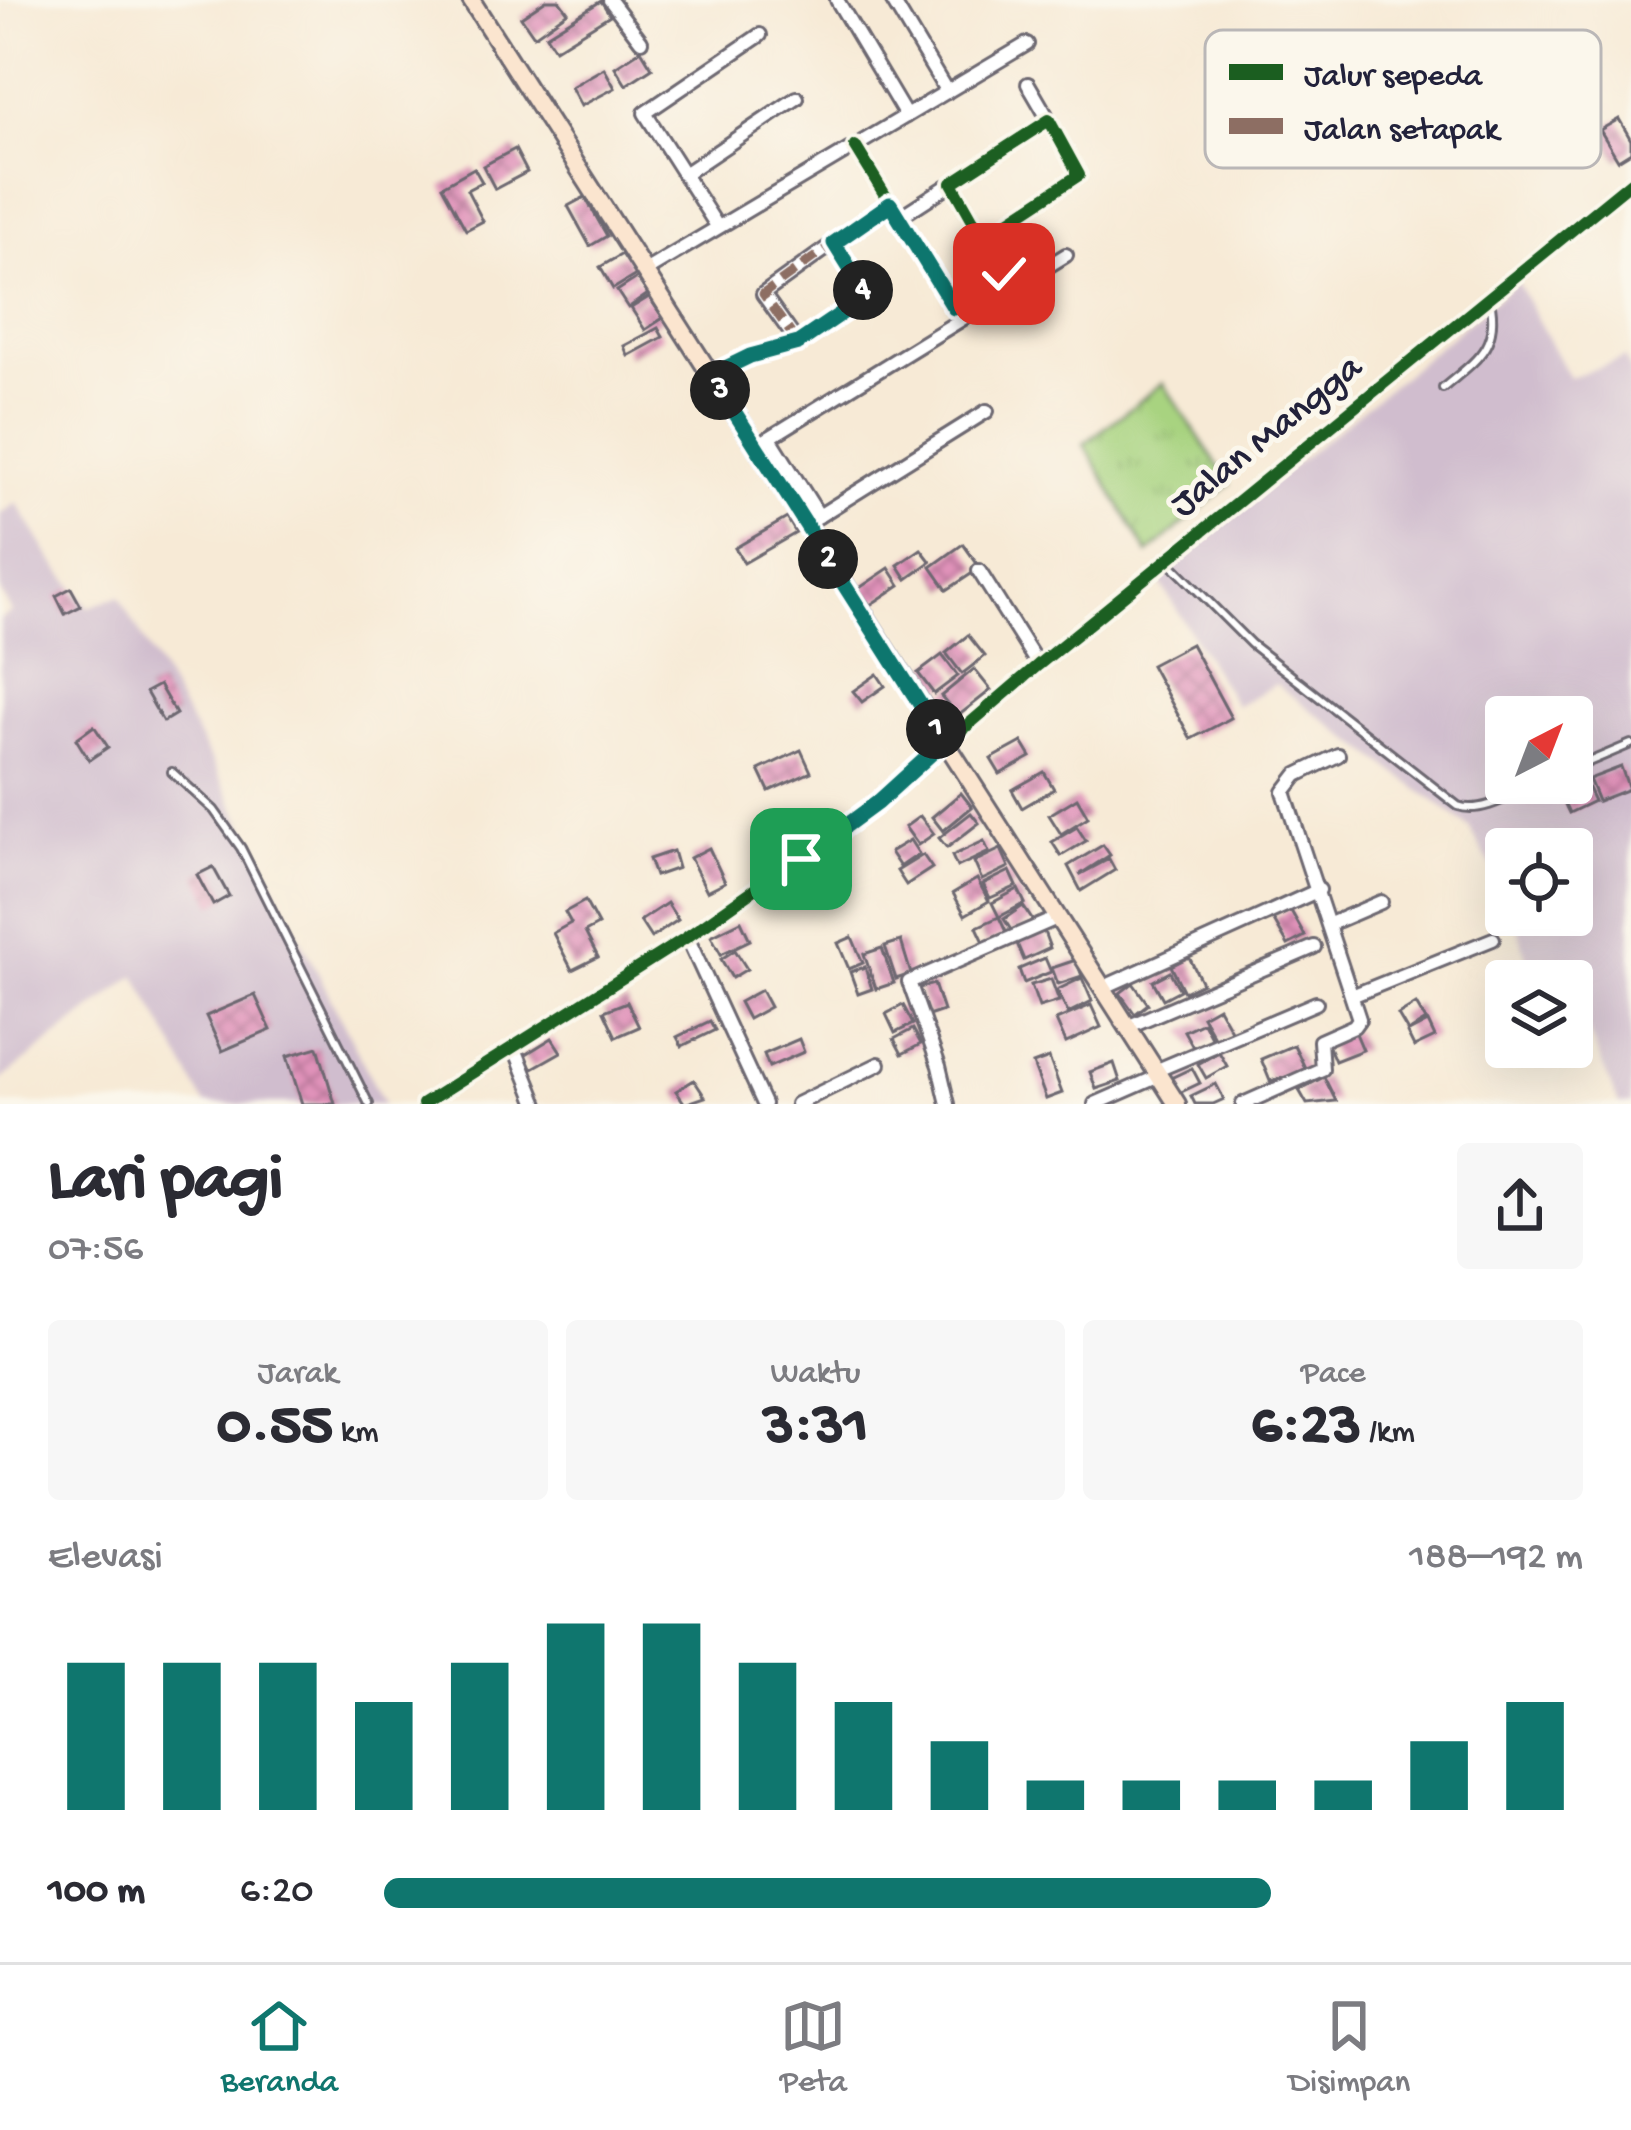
<!DOCTYPE html>
<html lang="id">
<meta charset="utf-8">
<style>
body{margin:0;font-family:"Gochi Hand",sans-serif;background:#f7f7f7;color:#2b2b33;height:100vh;display:flex;flex-direction:column;font-size:45px;white-space:nowrap}
*{box-sizing:border-box;margin:0}
p{font-size:39px;color:#7c7c81}
.icon{flex:none;width:66px;height:66px;fill:none;stroke:currentColor;stroke-width:2;stroke-linecap:round;stroke-linejoin:round}
.map{position:relative;height:1104px;overflow:hidden}
.drawer{display:flex;flex-direction:column;background:#fff;flex:1}
.drawer>*{flex:none}
.needle{width:78px;rotate:42deg}
.tools{position:absolute;left:1485px;top:696px;display:grid;gap:24px}
.tools a{display:grid;place-items:center;width:108px;height:108px;border-radius:12px;background:#fff;box-shadow:0 12px 48px #0002;font-size:60px}
.pin{position:absolute;display:grid;place-items:center;width:102px;height:102px;color:#fff;margin:-51px;border-radius:24px;box-shadow:0 6px 18px #0006}
.km{position:absolute;width:60px;height:60px;margin:-30px;border-radius:50%;background:#222;color:#fff;font-size:33px;line-height:60px;text-align:center}
.round{display:grid;place-items:center;flex:none;width:126px;height:126px;border-radius:12px;background:#f7f7f7}
.headline{display:flex;align-items:center;justify-content:space-between;height:204px;padding:0 48px}
h1{font-size:66px;font-weight:700;line-height:90px}
.figures{display:grid;grid-template-columns:repeat(3,1fr);gap:18px;height:204px;padding:12px 48px}
.figures div{display:grid;align-content:center;border-radius:12px;background:#f7f7f7;text-align:center}
.figures b{font-size:60px;font-weight:700}
.figures small{font-size:33px;font-weight:400}
.figures p{font-size:33px}
.chart{height:336px;padding:24px 48px}
.chart p{display:flex;justify-content:space-between}
.chart svg{width:100%;height:216px;margin-top:12px;stroke:#0f766e;stroke-width:6}
ul{padding:0 48px;list-style:none;font-size:39px}
li{display:grid;grid-template-columns:192px 144px 1fr;align-items:center;height:90px}
li i{height:30px;border-radius:15px;background:#0f766e}
.dock{display:flex;justify-content:space-around;align-items:center;height:168px;border-top:3px solid #e1e1e2;background:#fff;font-size:33px;color:#7c7c81}
.dock a{display:grid;justify-items:center;gap:6px}
.dock .current{color:#0f766e}
.map>svg:first-child{display:block}
</style>
<div class="map">
<svg width="1631" height="1104" viewBox="0 0 1631 1104">
<defs>
<pattern id="grass-tufts" width="24" height="20" patternUnits="userSpaceOnUse" patternTransform="scale(3)"><rect width="24" height="20" fill="#a8d380"/><path d="M3 7l-1-3M5 7V3M7 7l1-3M15 17l-1-3M17 17v-4M19 17l1-3" fill="none" stroke="#90b570"/></pattern>
<pattern id="building-cross-hatch" width="8" height="8" patternUnits="userSpaceOnUse" patternTransform="scale(3)"><rect width="8" height="8" fill="#e092b9"/><path d="M0 0l8 8M0 8l8-8" fill="none" stroke="#b57798"/></pattern>
</defs>
<rect width="100%" height="100%" fill="#fbf7ec"/>
<filter id="ink" filterUnits="userSpaceOnUse"><feTurbulence type="fractalNoise" baseFrequency=".00833" numOctaves="2"/><feDisplacementMap in="SourceGraphic" scale="24" xChannelSelector="R" yChannelSelector="G"/><feConvolveMatrix kernelMatrix="1 2 1 2 8 2 1 2 1" color-interpolation-filters="sRGB"/></filter>
<filter id="wash" filterUnits="userSpaceOnUse"><feTurbulence type="fractalNoise" baseFrequency=".004" numOctaves="4" result="noise"/><feDisplacementMap in="SourceGraphic" scale="48" xChannelSelector="R" yChannelSelector="G"/><feGaussianBlur stdDeviation="2.7" result="paint"/><feColorMatrix in="noise" values="0 0 0 0 0 0 0 0 0 0 0 0 0 0 0 0 0 1.4 0 .05"/><feComposite in="paint" operator="in"/></filter>
<g filter="url(#wash)">
<rect width="100%" height="100%" fill="#f7ead6"/>
<g fill="#d0bdce" fill-rule="evenodd">
<path d="M1517 282 1569 378 1625 358 1631 373V1104H1619L1579 1010 1572 1009V981H1532L1515 915H1572V849H1506V893L1469 827 1276 684 1236 706 1157 578ZM1506 717H1572V783H1506Z"/>
<path d="M17 503 52 560 89 607 119 596 212 762 384 1104H205L136 975 0 1081V619L12 612 0 591V514Z"/>
</g>
<path fill="url(#grass-tufts)" stroke="#657a5e" stroke-width="3" d="M1163 383 1230 484 1148 554 1084 444Z"/>
<g id="blocks">
<g fill="url(#building-cross-hatch)">
<path d="M546 0H559L568 12 534 36 521 17Z"/>
<path d="M601 1 610 15 555 49 546 35Z"/>
<path d="M641 50 652 68 626 85 615 67Z"/>
<path d="M604 68 615 88 581 106 571 87Z"/>
<path d="M1619 119 1631 140V152L1618 160 1600 130Z"/>
<path d="M515 149 527 172 495 189 483 166Z"/>
<path d="M474 168 482 182 467 190 483 221 466 230 442 186Z"/>
<path d="M585 197 607 236 590 246 568 206Z"/>
<path d="M624 253 636 275 613 289 600 267Z"/>
<path d="M637 278 648 294 628 308 617 291Z"/>
<path d="M649 297 663 318 645 330 631 308Z"/>
<path d="M658 328 663 337 628 356 624 346Z"/>
<path d="M787 518 796 533 744 563 735 548Z"/>
<path d="M963 544 980 568 947 590 931 567Z"/>
<path d="M921 549 931 562 907 579 898 565Z"/>
<path d="M889 568 900 585 870 605 858 589Z"/>
<path d="M71 588 81 606 65 614 56 596Z"/>
<path d="M968 635 985 656 962 674 946 653Z"/>
<path d="M1191 644 1231 718 1191 739 1151 665Z"/>
<path d="M942 655 958 676 934 694 918 673Z"/>
<path d="M974 669 991 690 958 716 941 696Z"/>
<path d="M877 674 885 686 862 702 853 691Z"/>
<path d="M159 685 176 714 163 722 146 692Z"/>
<path d="M94 726 108 747 89 760 76 739Z"/>
<path d="M1022 742 1031 757 1000 774 991 759Z"/>
<path d="M801 750 811 772 769 791 759 770Z"/>
<path d="M1621 767 1629 789 1598 801 1589 779Z"/>
<path d="M1044 772 1054 789 1022 808 1012 790Z"/>
<path d="M1586 784 1594 801 1569 813 1561 796Z"/>
<path d="M961 793 972 807 943 831 932 817Z"/>
<path d="M1077 798 1088 817 1061 834 1049 815Z"/>
<path d="M971 813 979 823 947 848 939 838Z"/>
<path d="M920 816 934 834 918 845 905 827Z"/>
<path d="M1077 827 1086 841 1061 856 1052 842Z"/>
<path d="M910 840 919 854 900 867 890 852Z"/>
<path d="M984 841 989 852 957 867 952 856Z"/>
<path d="M1103 845 1110 855 1079 875 1109 859 1115 870 1081 891 1068 866Z"/>
<path d="M709 848 725 882 707 891 690 858Z"/>
<path d="M1001 849 1009 867 982 880 974 862Z"/>
<path d="M673 851 678 868 655 876 649 859Z"/>
<path d="M923 855 932 868 906 885 897 871Z"/>
<path d="M213 867 229 896 213 905 197 875Z"/>
<path d="M1010 871 1017 886 990 898 983 884Z"/>
<path d="M977 879 989 901 965 915 953 893Z"/>
<path d="M1018 889 1025 903 999 917 992 903Z"/>
<path d="M585 901 598 925 585 932 598 957 572 970 553 933 571 923 565 912Z"/>
<path d="M667 903 678 920 651 938 640 921Z"/>
<path d="M1023 906 1033 921 1013 933 1004 919Z"/>
<path d="M1290 909 1305 936 1288 945 1273 919Z"/>
<path d="M999 917 1007 934 985 944 977 927Z"/>
<path d="M741 921 750 940 721 954 711 936Z"/>
<path d="M1043 929 1050 948 1024 960 1016 941Z"/>
<path d="M852 937 863 963 849 969 838 943Z"/>
<path d="M901 941 911 974 896 979 885 946Z"/>
<path d="M882 948 894 983 876 989 864 954Z"/>
<path d="M735 950 747 969 732 978 721 959Z"/>
<path d="M1189 957 1202 983 1184 992 1171 966Z"/>
<path d="M1045 958 1051 972 1024 983 1019 969Z"/>
<path d="M1076 960 1082 976 1058 984 1052 968Z"/>
<path d="M865 967 872 989 858 994 850 972Z"/>
<path d="M1170 972 1180 990 1163 999 1153 981Z"/>
<path d="M1082 978 1092 1001 1068 1013 1057 990Z"/>
<path d="M1051 979 1059 1001 1039 1007 1031 985Z"/>
<path d="M1133 983 1148 1004 1135 1014 1120 993Z"/>
<path d="M934 984 943 1011 928 1016 919 988Z"/>
<path d="M761 990 770 1007 748 1019 739 1002Z"/>
<path d="M255 995 271 1030 222 1051 206 1016Z"/>
<path d="M627 1002 639 1027 616 1037 604 1011Z"/>
<path d="M1416 1004 1426 1021 1408 1032 1398 1015Z"/>
<path d="M903 1005 913 1024 895 1033 886 1014Z"/>
<path d="M1091 1005 1101 1027 1066 1043 1056 1020Z"/>
<path d="M1218 1007 1232 1032 1216 1041 1202 1016Z"/>
<path d="M710 1021 715 1030 682 1046 677 1037Z"/>
<path d="M1203 1022 1212 1039 1194 1049 1184 1031Z"/>
<path d="M1428 1022 1435 1037 1414 1047 1407 1033Z"/>
<path d="M913 1029 921 1044 902 1054 894 1039Z"/>
<path d="M1355 1031 1363 1050 1335 1061 1327 1042Z"/>
<path d="M552 1038 561 1052 531 1069 523 1056Z"/>
<path d="M799 1039 804 1052 769 1067 764 1054Z"/>
<path d="M1294 1045 1307 1072 1270 1081 1261 1059Z"/>
<path d="M318 1047 335 1104H302L287 1056Z"/>
<path d="M1219 1052 1227 1066 1206 1078 1198 1064Z"/>
<path d="M1049 1058 1062 1093 1046 1099 1033 1064Z"/>
<path d="M1114 1063 1120 1081 1096 1089 1090 1072Z"/>
<path d="M1192 1068 1200 1083 1179 1093 1171 1078Z"/>
<path d="M1324 1077 1336 1101 1307 1104 1299 1090Z"/>
<path d="M694 1080 705 1097 685 1104 676 1091Z"/>
<path d="M1216 1084 1224 1099 1213 1104H1195L1191 1096Z"/>
</g>
</g>
</g>
<g filter="url(#ink)">
<use href="#blocks" fill-opacity="0" stroke="#6d6871" stroke-width="3"/>
<g fill="none" stroke-linecap="round" stroke-linejoin="round">
<g stroke="#6d6871" stroke-width="12">
<g id="service">
<path d="M1443 388C1476 360 1500 347 1490 300"/>
<path d="M1169 562 1251 644 1458 806C1482 815 1515 793 1538 783"/>
<path d="M1572 769 1631 744"/>
<path d="M172 772 214 810 241 848 369 1104"/>
</g>
</g>
<g stroke="#6d6871" stroke-width="18">
<g id="minor">
<path d="M610 0 641 41"/>
<path d="M837 0 906 116"/>
<path d="M892 0 947 92"/>
<path d="M1028 84 1049 120"/>
<path d="M855 146 954 308 1004 275 952 183 1049 120 1079 175 983 238"/>
<path d="M684 174 797 98"/>
<path d="M898 218 952 183"/>
<path d="M717 226 645 113 760 35"/>
<path d="M645 271 1027 44"/>
<path d="M798 343 763 294 834 243"/>
<path d="M711 375 750 356 798 343 867 296 834 243 889 204"/>
<path d="M770 438 819 516"/>
<path d="M756 446 1066 255"/>
<path d="M806 524 987 411"/>
<path d="M979 571 1038 665"/>
<path d="M1330 924 1381 902"/>
<path d="M687 937 764 1104"/>
<path d="M1102 988 1319 890"/>
<path d="M1354 995 1493 939"/>
<path d="M1127 1027 1314 947"/>
<path d="M514 1046 537 1104"/>
<path d="M1155 1071 1316 1003"/>
<path d="M423 1104 687 937 877 803 1038 665 1631 182"/>
<path d="M797 1104 879 1064"/>
<path d="M948 1104 939 1066 909 982 1057 918"/>
<path d="M1095 1104 1159 1076"/>
<path d="M1243 1104 1322 1069 1320 1041 1354 1026 1359 1019 1284 792 1297 775 1338 755"/>
</g>
</g>
<g stroke="#6d6871" stroke-width="22">
<path id="secondary" d="M471 0 1177 1104"/>
</g>
<use href="#service" stroke="#fff" stroke-width="6"/>
<use href="#minor" stroke="#fff" stroke-width="12"/>
<use href="#secondary" stroke="#fbe5cf" stroke-width="16"/>
<g stroke="#8d6e63" stroke-width="9" stroke-dasharray="18 9" stroke-linecap="butt">
<path d="M798 343 763 294 834 243"/>
<path d="M711 375 750 356 798 343 867 296 834 243 889 204"/>
</g>
<g stroke="#fbf7ec" stroke-width="20">
<g id="cycleway">
<path d="M855 146 954 308 1004 275 952 183 1049 120 1079 175 983 238"/>
<path d="M423 1104 687 937 877 803 1038 665 1631 182"/>
</g>
</g>
<use href="#cycleway" stroke="#1b5e20" stroke-width="12"/>
</g>
</g>
<g fill="none" stroke-linecap="round" stroke-linejoin="round" filter="url(#ink)">
<g stroke="#fff" stroke-width="24">
<path id="route" d="M801 859 877 803 944 742 711 375 750 356 798 343 867 296 834 243 890 204 954 308 1004 274"/>
</g>
<use href="#route" stroke="#0f766e" stroke-width="15"/>
</g>
<g text-anchor="middle" dominant-baseline="central" stroke-width="10" stroke-linejoin="round" paint-order="stroke">
<g font-size="39" fill="#22223b" stroke="#fbf7ec">
<text transform="translate(1268 438) rotate(-39)">Jalan Mangga</text>
</g>
</g>
<rect x="1205" y="30" width="396" height="138" rx="18" fill="#fbf7ec" stroke="#bab7b7" stroke-width="3"/>
<rect x="1229" y="64" width="54" height="16" fill="#1b5e20"/>
<rect x="1229" y="118" width="54" height="16" fill="#8d6e63"/>
<g font-size="33" fill="#22223b">
<text x="1304" y="84">Jalur sepeda</text>
<text x="1304" y="138">Jalan setapak</text>
</g>
</svg>
<div class="tools">
<a><svg class="needle" viewBox="-14 -14 28 28"><path d="M0-13l5 13h-10z" fill="#e53935"/><path d="M0 13l5-13h-10z" fill="#7c7c81"/></svg></a>
<a><svg class="icon" aria-label="locate" viewBox="0 0 24 24"><circle cx="12" cy="12" r="6"/><path d="M12 2v4M12 18v4M2 12h4M18 12h4"/></svg></a>
<a><svg class="icon" aria-label="layers" viewBox="0 0 24 24"><path d="M12 4l9 5-9 5-9-5zM3 14l9 5 9-5"/></svg></a>
</div>
<div class="pin" style="left:801px;top:859px;background:#1e9e55"><svg class="icon" aria-label="arrive" viewBox="0 0 24 24"><path d="M6 21V4h12l-3 4 3 4H6"/></svg></div>
<div class="pin" style="left:1004px;top:274px;background:#d93025"><svg class="icon" aria-label="check" viewBox="0 0 24 24"><path d="M5 12l5 5 9-10"/></svg></div>
<b class="km" style="left:936px;top:729px">1</b>
<b class="km" style="left:828px;top:559px">2</b>
<b class="km" style="left:720px;top:390px">3</b>
<b class="km" style="left:863px;top:290px">4</b>
</div>
<section class="drawer">
<div class="headline"><div><h1>Lari pagi</h1><p>07:56</p></div><a class="round"><svg class="icon" aria-label="share" viewBox="0 0 24 24"><path d="M12 15V3M7 8l5-5 5 5M5 13v7h14v-7"/></svg></a></div>
<div class="figures">
<div><p>Jarak</p><b>0.55<small> km</small></b></div>
<div><p>Waktu</p><b>3:31</b></div>
<div><p>Pace</p><b>6:23<small> /km</small></b></div>
</div>
<div class="chart"><p><span>Elevasi</span>188–192 m</p>
<svg viewBox="0 0 160 44" preserveAspectRatio="none"><path d="M5 44V14M15 44V14M25 44V14M35 44V22M45 44V14M55 44V6M65 44V6M75 44V14M85 44V22M95 44V30M105 44V38M115 44V38M125 44V38M135 44V38M145 44V30M155 44V22"/></svg>
</div>
<ul>
<li><b>100 m</b>6:20<i style="width:74%"></i></li>
</ul>
</section>
<nav class="dock">
<a class="current"><svg class="icon" aria-label="home" viewBox="0 0 24 24"><path d="M3 11l9-7 9 7M6 9v11h12V9"/></svg>Beranda</a>
<a><svg class="icon" aria-label="map" viewBox="0 0 24 24"><path d="M3 6l6-2 6 2 6-2v14l-6 2-6-2-6 2zM9 4v14M15 6v14"/></svg>Peta</a>
<a><svg class="icon" aria-label="saved" viewBox="0 0 24 24"><path d="M7 4h10v16l-5-4-5 4z"/></svg>Disimpan</a>
</nav>
